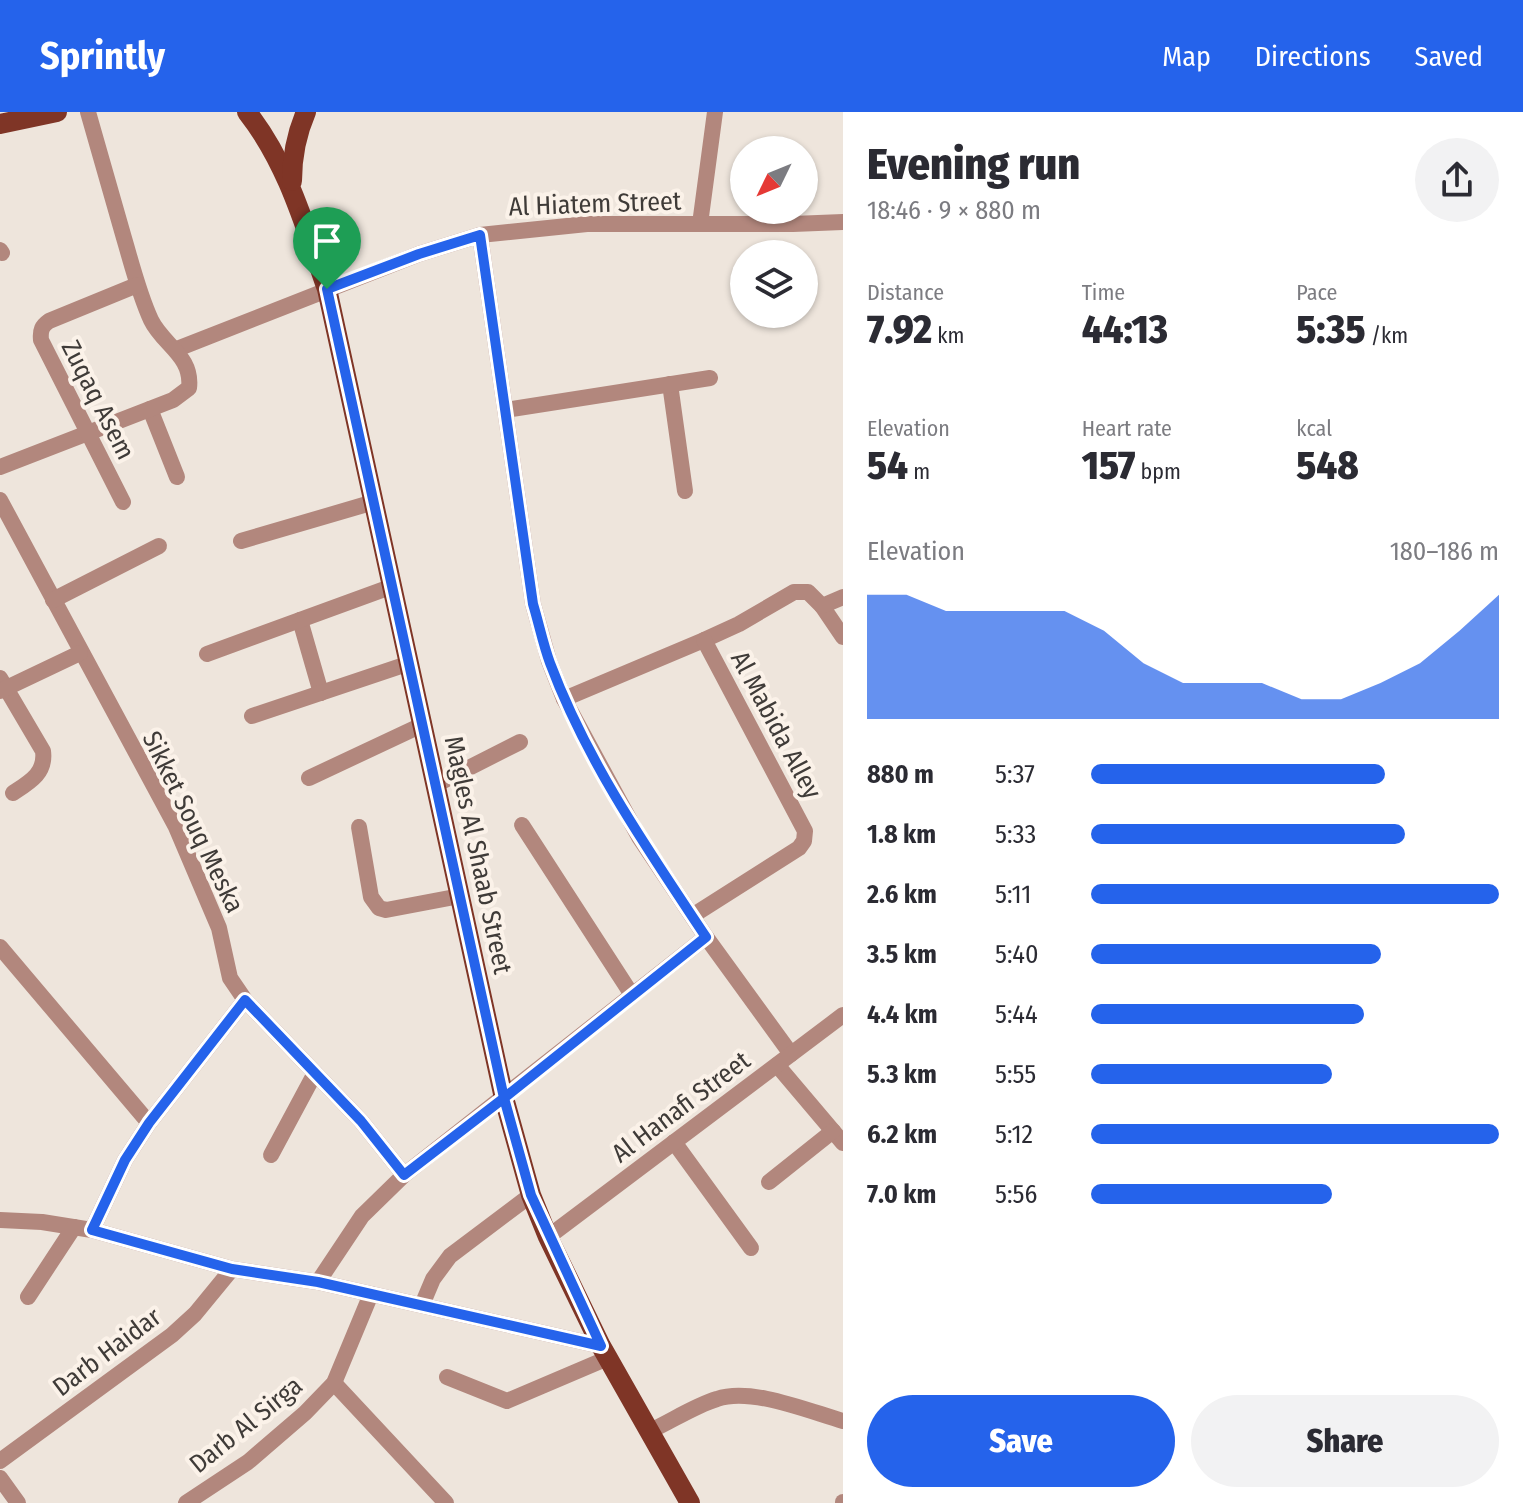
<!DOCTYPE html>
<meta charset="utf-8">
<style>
body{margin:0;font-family:"Fira Sans Condensed",sans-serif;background:#f2f2f3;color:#2b2b33;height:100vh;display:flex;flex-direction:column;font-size:30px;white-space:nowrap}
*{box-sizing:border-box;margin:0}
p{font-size:26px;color:#7c7c81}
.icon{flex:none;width:44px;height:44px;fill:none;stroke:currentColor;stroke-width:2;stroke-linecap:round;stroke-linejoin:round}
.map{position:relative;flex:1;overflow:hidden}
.drawer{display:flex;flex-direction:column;background:#fff;width:680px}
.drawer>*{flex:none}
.needle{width:52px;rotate:227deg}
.tools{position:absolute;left:730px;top:24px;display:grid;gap:16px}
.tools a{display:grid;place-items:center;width:88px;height:88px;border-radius:50%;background:#fff;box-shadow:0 2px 6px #0004;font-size:40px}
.pin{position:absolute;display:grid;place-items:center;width:68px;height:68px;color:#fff;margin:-82px -34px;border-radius:50% 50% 50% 0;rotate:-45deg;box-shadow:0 0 8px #0007}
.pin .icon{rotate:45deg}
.round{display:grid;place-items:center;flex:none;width:84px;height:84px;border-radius:42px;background:#f2f2f3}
.headline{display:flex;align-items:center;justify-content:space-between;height:136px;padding:0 24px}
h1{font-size:44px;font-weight:800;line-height:60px}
.stats{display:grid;grid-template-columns:repeat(3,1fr);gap:12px;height:136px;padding:8px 24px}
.stats div{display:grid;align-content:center}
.stats b{font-size:40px;font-weight:800}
.stats small{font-size:22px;font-weight:400}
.stats p{font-size:22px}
.chart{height:224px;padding:16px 24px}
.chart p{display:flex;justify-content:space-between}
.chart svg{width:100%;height:144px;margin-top:8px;fill:#2563eb;opacity:.7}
.action{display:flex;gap:16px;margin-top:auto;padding:16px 24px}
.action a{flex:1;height:92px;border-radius:48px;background:#2563eb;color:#fff;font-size:32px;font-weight:800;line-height:92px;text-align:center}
.action a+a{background:#f2f2f3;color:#2b2b33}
ul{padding:0 24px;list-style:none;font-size:26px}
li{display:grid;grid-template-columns:128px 96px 1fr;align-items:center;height:60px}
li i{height:20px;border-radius:10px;background:#2563eb}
header{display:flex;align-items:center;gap:48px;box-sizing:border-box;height:112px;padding:0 40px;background:#2563eb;color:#fff}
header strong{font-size:38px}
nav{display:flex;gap:44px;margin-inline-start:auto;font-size:28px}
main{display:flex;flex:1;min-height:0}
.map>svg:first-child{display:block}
</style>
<header>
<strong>Sprintly</strong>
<nav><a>Map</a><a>Directions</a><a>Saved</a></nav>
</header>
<main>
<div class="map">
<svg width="843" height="1391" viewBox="0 0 843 1391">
<rect width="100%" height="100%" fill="#eee5dc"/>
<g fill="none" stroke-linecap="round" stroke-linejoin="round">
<g stroke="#b2877d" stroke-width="16">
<path d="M700 112 715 0"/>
<path d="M480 123 533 492 549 549 564 587 639 725 706 825 791 942"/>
<path d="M0 138 2 141"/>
<path d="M177 237 419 142 480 123 587 112H793L843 110"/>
<path d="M670 272 685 379"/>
<path d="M150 297 177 365"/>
<path d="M505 298 710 266"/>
<path d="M0 355 173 288 189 276C193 244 163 233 151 208 139 182 132 153 124 126 112 84 100 42 88 0"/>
<path d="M0 388 176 715 219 816 230 866 245 888 361 1009 404 1063"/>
<path d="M123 390 41 228C40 218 42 214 49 209L137 173"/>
<path d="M241 429 374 390"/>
<path d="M53 488 159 434"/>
<path d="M822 494 843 525"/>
<path d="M300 508 321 581"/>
<path d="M207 542 393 474"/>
<path d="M0 566 43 639C46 661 30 670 13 681"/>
<path d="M0 579 80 541"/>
<path d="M564 587 704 528 739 512 794 480H808L822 494 843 485"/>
<path d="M252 604 410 551"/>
<path d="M309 666 424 612"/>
<path d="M437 672 520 630"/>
<path d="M522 713 632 883"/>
<path d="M359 715 371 785 379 796 386 798 460 784"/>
<path d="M692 804 799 736 804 729 805 719 704 528"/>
<path d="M0 835 149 1011"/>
<path d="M777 953 843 1031"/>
<path d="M674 1030 751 1136"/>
<path d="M271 1043 315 961"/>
<path d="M769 1070 833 1019"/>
<path d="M0 1108 42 1110 92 1118 232 1157 318 1170 601 1234"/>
<path d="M92 1118 125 1048 149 1011 245 888"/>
<path d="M548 1125 843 903"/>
<path d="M318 1170 362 1104 404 1063 706 825"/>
<path d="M28 1185 74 1115"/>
<path d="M422 1193 433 1167 450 1144 531 1083"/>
<path d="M447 1265 507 1289 608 1246"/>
<path d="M334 1271 446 1391"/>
<path d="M650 1319C672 1309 694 1294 717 1287 751 1275 808 1299 843 1309"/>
<path d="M0 1349 172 1223 195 1202 232 1157"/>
<path d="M0 1366 18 1391"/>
<path d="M186 1391 248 1350 305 1301 334 1271 371 1182"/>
<path d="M843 1391V1390"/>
</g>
<g stroke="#7f3526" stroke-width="20">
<path d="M247 0C288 52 305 115 327 177L504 986 531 1083 548 1125 601 1234 690 1391"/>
<path d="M0 12 57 0"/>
<path d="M292 69C292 45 296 23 306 0"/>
</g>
</g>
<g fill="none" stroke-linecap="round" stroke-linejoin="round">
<g stroke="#fff" stroke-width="16">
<path id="route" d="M327 177 504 986 404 1063 361 1009 245 888 149 1011 125 1048 92 1118 232 1157 318 1170 601 1234 531 1083 504 986 706 825C648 738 587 650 550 551 543 532 539 512 533 492L480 123 419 142 327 177"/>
</g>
<use href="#route" stroke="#2563eb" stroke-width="10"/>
</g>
<g text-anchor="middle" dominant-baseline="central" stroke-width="8" stroke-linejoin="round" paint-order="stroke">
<g font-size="26" fill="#3f3b38" stroke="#fbf2e9">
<text transform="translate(595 92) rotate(-2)">Al Hiatem Street</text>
<text transform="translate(98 288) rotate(63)">Zuqaq Asem</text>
<text transform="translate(776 613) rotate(62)">Al Mabida Alley</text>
<text transform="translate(193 710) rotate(64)">Sikket Souq Meska</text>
<text transform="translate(478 743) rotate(78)">Magles Al Shaab Street</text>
<text transform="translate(681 995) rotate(-37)">Al Hanafi Street</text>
<text transform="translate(107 1240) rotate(-37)">Darb Haidar</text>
<text transform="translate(246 1313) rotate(-39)">Darb Al Sirga</text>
</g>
</g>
</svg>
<div class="tools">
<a><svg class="needle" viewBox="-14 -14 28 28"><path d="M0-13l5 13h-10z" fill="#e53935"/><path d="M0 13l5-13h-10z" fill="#7c7c81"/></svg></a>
<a><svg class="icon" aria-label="layers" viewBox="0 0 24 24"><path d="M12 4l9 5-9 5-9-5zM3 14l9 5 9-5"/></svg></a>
</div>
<div class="pin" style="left:327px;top:177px;background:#1e9e55"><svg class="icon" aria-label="arrive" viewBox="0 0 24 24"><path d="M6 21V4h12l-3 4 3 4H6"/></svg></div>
</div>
<section class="drawer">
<div class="headline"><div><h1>Evening run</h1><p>18:46 · 9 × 880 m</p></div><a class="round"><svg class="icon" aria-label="share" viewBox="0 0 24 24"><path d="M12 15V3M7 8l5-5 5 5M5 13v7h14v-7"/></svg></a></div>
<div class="stats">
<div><p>Distance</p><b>7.92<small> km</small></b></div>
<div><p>Time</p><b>44:13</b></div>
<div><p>Pace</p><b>5:35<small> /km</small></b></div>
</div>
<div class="stats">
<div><p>Elevation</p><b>54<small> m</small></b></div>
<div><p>Heart rate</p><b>157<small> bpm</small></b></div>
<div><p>kcal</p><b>548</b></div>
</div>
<div class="chart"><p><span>Elevation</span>180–186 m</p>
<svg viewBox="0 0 160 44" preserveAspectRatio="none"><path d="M0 44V6L10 6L20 11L30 11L40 11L50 11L60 17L70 27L80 33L90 33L100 33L110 38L120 38L130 33L140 27L150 17L160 6V44z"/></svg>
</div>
<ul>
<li><b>880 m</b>5:37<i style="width:72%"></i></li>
<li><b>1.8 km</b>5:33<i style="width:77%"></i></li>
<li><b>2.6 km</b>5:11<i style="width:100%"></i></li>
<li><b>3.5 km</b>5:40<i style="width:71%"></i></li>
<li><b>4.4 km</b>5:44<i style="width:67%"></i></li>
<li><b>5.3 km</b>5:55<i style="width:59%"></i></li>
<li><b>6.2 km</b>5:12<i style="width:100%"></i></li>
<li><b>7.0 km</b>5:56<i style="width:59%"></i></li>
</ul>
<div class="action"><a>Save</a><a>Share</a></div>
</section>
</main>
